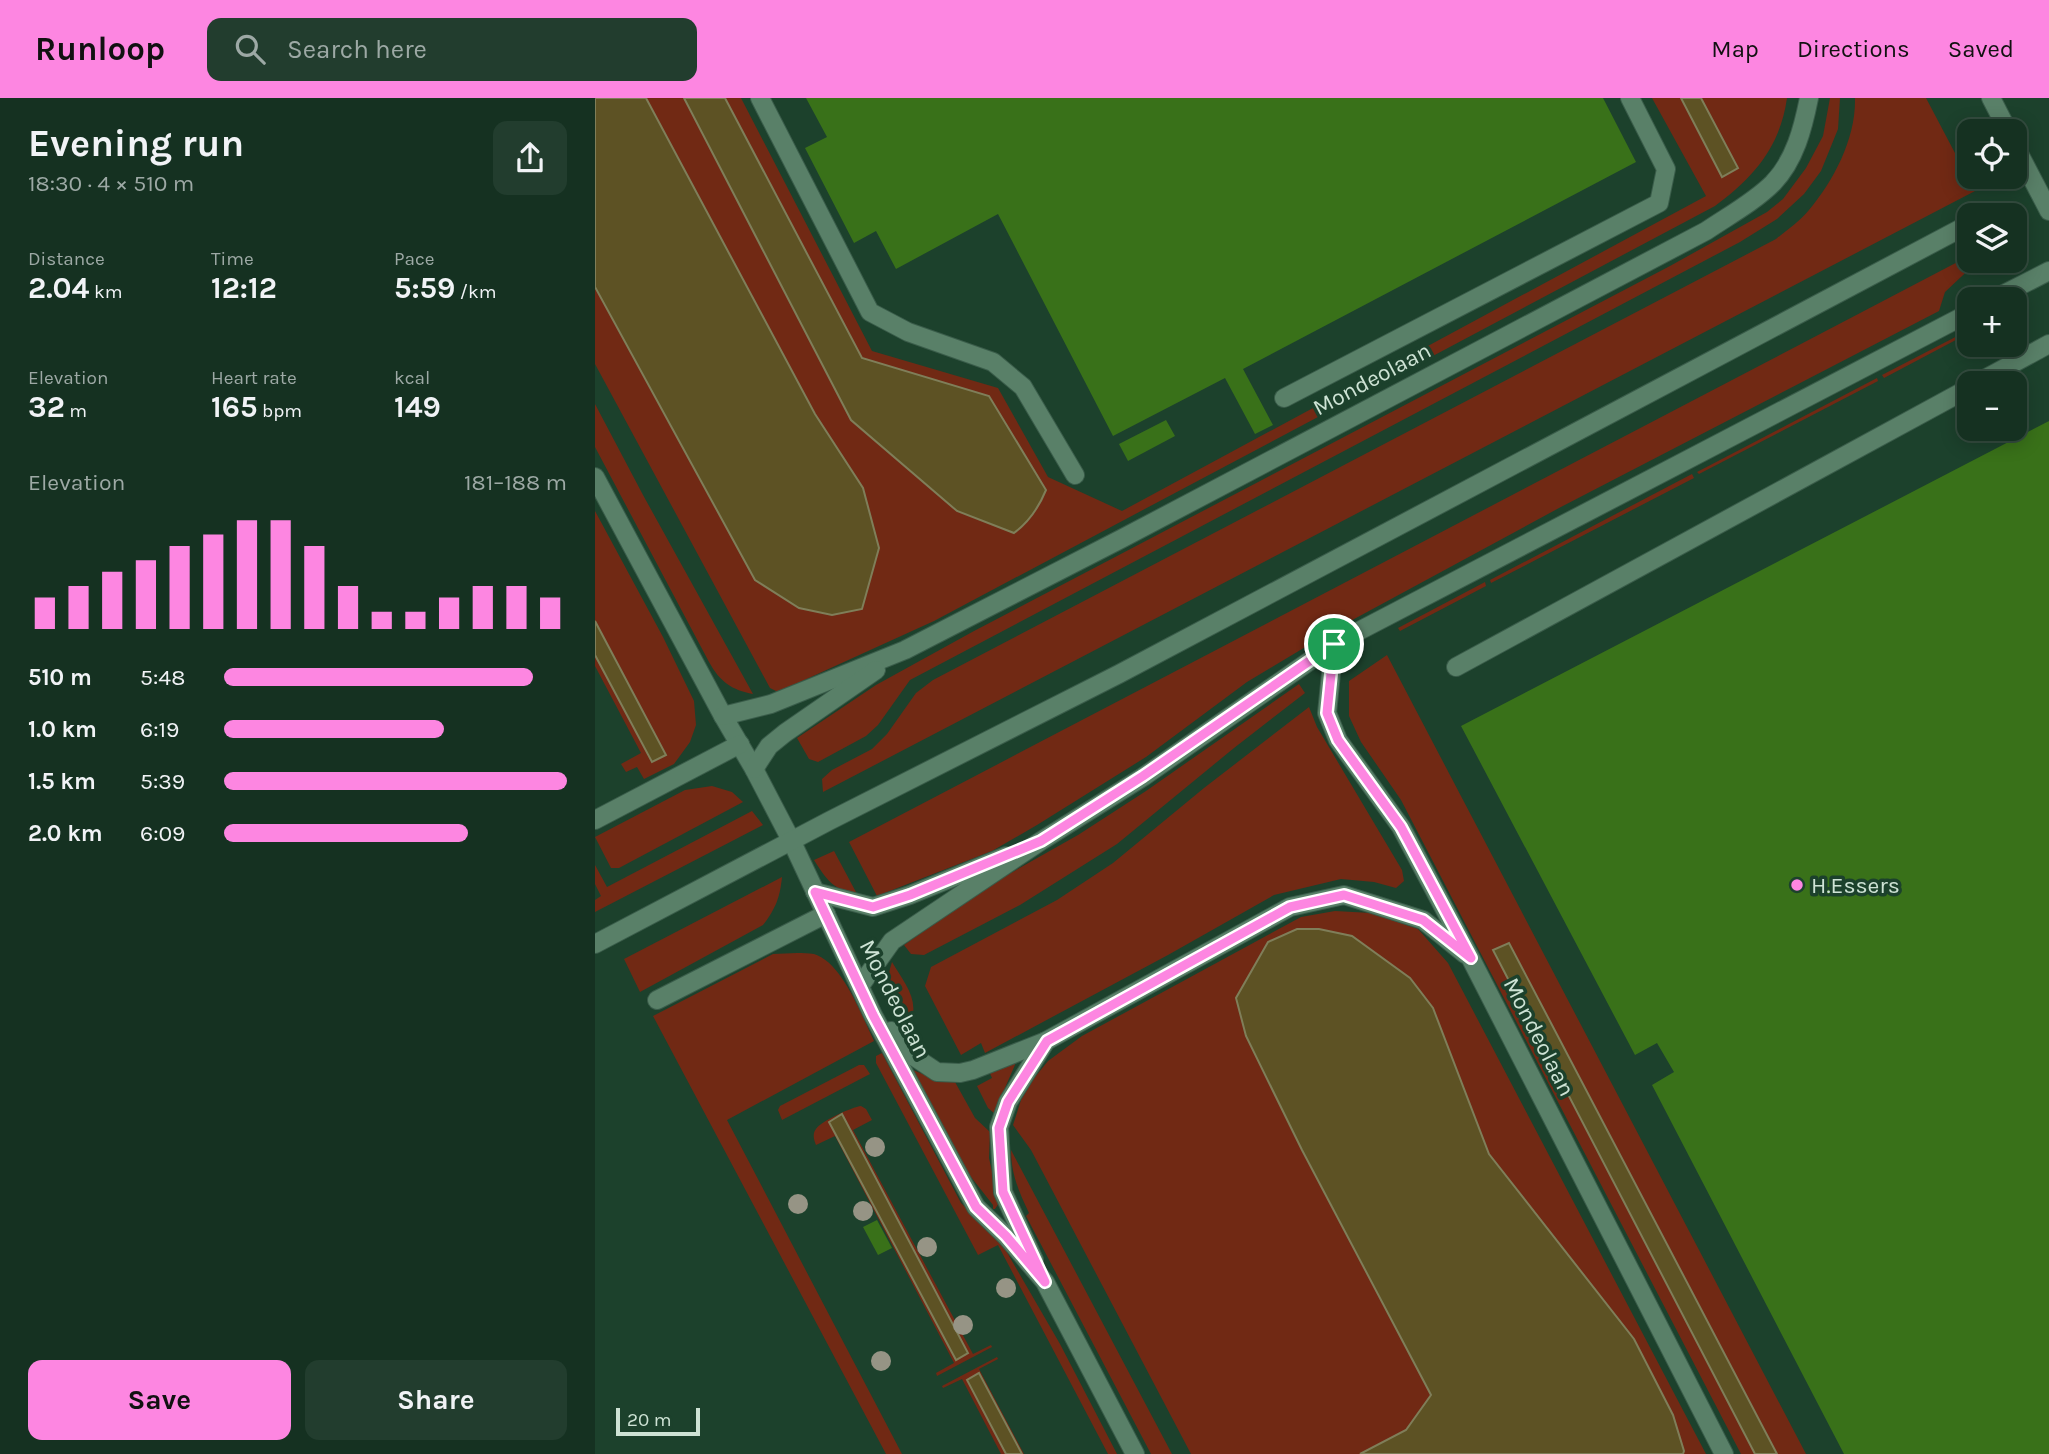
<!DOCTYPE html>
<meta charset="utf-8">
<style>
body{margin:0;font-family:Karla,sans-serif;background:#223d2e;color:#f1f3f6;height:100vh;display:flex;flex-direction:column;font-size:26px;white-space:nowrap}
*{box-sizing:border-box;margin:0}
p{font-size:23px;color:#9da9a5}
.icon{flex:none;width:38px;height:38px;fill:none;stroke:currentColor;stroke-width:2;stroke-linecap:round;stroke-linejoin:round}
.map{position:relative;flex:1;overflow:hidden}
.drawer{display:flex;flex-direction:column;background:#153121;width:595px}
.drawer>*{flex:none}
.buttons{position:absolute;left:1362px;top:21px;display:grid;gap:14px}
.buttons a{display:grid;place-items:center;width:70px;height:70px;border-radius:14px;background:#153121;box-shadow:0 4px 18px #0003,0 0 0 2px #344c3f;font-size:35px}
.scale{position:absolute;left:21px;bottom:18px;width:84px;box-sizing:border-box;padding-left:7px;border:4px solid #cee3d5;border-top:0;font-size:19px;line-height:24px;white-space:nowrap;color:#cee3d5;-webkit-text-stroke:5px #1c412c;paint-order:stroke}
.pin{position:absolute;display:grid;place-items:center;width:60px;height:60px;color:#fff;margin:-30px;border:4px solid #fff;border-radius:50%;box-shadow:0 2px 7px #0007}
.round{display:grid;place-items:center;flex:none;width:74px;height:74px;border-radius:14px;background:#223d2e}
.overview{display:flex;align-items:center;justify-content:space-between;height:119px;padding:0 28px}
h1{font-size:38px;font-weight:700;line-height:52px}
.stats{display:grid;grid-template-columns:repeat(3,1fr);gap:10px;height:119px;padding:7px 28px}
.stats div{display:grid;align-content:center}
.stats b{font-size:30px;font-weight:700}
.stats small{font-size:19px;font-weight:400}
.stats p{font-size:19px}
.chart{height:196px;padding:14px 28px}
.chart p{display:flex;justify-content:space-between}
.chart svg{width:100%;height:126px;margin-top:7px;stroke:#fd86e1;stroke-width:6}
.button{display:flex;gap:14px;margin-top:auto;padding:14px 28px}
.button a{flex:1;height:80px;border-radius:14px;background:#fd86e1;color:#111;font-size:28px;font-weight:700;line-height:80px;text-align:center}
.button a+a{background:#223d2e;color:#f1f3f6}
ul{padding:0 28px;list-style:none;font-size:23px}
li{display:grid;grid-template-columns:112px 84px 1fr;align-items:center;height:52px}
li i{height:18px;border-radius:9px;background:#fd86e1}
header{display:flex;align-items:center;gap:42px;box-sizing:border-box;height:98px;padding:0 35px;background:#fd86e1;color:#111}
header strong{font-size:33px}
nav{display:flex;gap:38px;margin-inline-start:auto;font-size:24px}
.search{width:490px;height:63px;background:#223d2e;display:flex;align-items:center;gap:18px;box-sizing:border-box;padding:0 24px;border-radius:14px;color:#9da9a5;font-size:26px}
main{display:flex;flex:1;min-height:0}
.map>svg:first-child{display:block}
</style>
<header>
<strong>Runloop</strong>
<div class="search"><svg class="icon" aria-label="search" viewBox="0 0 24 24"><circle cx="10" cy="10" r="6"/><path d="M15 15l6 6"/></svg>Search here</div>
<nav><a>Map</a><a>Directions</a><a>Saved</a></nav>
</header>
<main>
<section class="drawer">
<div class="overview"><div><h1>Evening run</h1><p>18:30 · 4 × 510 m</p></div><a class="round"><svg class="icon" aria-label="share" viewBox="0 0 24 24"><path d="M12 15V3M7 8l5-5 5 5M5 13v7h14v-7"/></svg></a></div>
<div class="stats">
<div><p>Distance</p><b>2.04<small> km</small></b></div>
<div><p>Time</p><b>12:12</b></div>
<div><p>Pace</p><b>5:59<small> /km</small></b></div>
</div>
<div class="stats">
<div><p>Elevation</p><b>32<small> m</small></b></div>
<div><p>Heart rate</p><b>165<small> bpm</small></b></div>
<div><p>kcal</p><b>149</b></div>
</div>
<div class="chart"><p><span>Elevation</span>181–188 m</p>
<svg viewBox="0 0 160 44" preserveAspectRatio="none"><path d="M5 44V33M15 44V29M25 44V24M35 44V20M45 44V15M55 44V11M65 44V6M75 44V6M85 44V15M95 44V29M105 44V38M115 44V38M125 44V33M135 44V29M145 44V29M155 44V33"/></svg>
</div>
<ul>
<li><b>510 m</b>5:48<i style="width:90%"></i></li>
<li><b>1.0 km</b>6:19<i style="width:64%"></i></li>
<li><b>1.5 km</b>5:39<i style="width:100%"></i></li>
<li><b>2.0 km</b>6:09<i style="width:71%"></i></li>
</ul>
<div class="button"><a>Save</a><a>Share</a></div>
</section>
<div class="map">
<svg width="1454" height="1356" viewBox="0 0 1454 1356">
<rect width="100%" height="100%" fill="#1c412c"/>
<g fill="#712914">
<path d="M0 0H146L277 253 403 290 453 379 527 413 1111 98 1057 0H1192C1185 49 1159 79 1120 108L339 523 183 594 175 590 0 266Z"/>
<path d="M1235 0H1245L1243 31 1226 73 1209 96 1182 121 1145 144 315 582 283 627 271 638 223 664 214 661 202 640 281 587 379 533 1075 168 1172 114 1188 101 1211 70 1228 38Z"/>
<path d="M1260 0H1331L1380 93 228 694 227 681 237 672 277 651 292 636 321 595 338 582 1181 141C1192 132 1205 123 1214 112 1239 82 1261 40 1260 0Z"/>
<path d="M1374 158V163H1383L1350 194 1344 213 964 410 737 533 652 584 551 659 442 727 397 753 282 798 254 744Z"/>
<path d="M1374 232V235L1289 280 1287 277Z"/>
<path d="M1282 280 1283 283 1104 376 1102 374Z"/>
<path d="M0 306 48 397 158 596C137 592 125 584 114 564L0 349Z"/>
<path d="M1097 376 1099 380 896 485 895 482Z"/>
<path d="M0 413 68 539 99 603 101 627 95 644 79 666 49 681 42 669 31 674 26 666 46 655 0 568Z"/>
<path d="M890 484 891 488 805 533 803 530Z"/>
<path d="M792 557 1211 1356H1146L806 702 766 644 754 618V583Z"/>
<path d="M704 586 710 595 639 650 522 746 425 807 329 857 316 856 309 847 391 789 483 737 551 693Z"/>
<path d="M714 609 722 629 807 772 809 783 801 790 779 784 746 781 679 797 573 857 390 955 386 945 366 957 330 888 336 869 462 802 518 765 609 690Z"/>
<path d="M117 688 137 694 148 704 24 770H16L0 739 90 692Z"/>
<path d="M157 713 168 727 0 814V802L6 798 0 786V767L12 789Z"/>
<path d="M239 753 262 796C238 792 231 781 219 762Z"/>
<path d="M187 779C185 799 181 810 168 827L45 894 29 861Z"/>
<path d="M740 813 776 815 823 831 853 865 1111 1356H596L436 1052 418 1027 426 1002 440 979 453 963 487 938 706 819Z"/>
<path d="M202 855C207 855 214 855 219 856 247 864 267 918 279 943L132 1022 307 1356H291L58 918 178 856Z"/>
<path d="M297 864C308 883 327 904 314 926L304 904 295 907C292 893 292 878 297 864Z"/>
<path d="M287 955 366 1105 406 1144 465 1246 522 1356H513L403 1147 383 1157 281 965V958Z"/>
<path d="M423 960 399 1015 393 1010 382 988 397 980 393 971Z"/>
<path d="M264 967H269L275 976 187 1022 183 1012 185 1008Z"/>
<path d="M318 972 342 982 360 984 380 1020 395 1034 394 1060 404 1105 400 1111H398V1107L369 1070 316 973Z"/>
<path d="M266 1008 271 1011 277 1022 258 1032 378 1256 396 1247 397 1249 342 1278 341 1275 359 1265 240 1038 221 1047C219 1042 217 1036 221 1031 226 1023 257 1009 266 1008Z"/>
<path d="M416 1052 577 1356H556L431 1118 434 1115C424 1094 416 1076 416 1052Z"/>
<path d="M402 1259 403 1261 384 1271 429 1356H406L367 1281 348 1290 347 1288Z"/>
</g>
<g fill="#5d5224" stroke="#7f7e59" stroke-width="2">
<path d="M0 0H51L220 316 268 390 284 450 267 511 237 517 204 510 160 482 0 189Z"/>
<path d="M89 0H130L267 260 394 298 451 392C444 409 434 424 419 435L362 413 256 322Z"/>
<path d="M1086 0H1106L1143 70 1127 79Z"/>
<path d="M0 523 71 657 57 664 0 557Z"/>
<path d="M702 831H724L757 838 815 880 838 910 894 1056 1039 1241 1078 1317 1089 1353 1088 1356H765L811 1332 836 1297 707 1052 651 938 641 900 673 844Z"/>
<path d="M914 845 1182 1356H1160L898 852Z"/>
<path d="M247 1016 373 1255 361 1262 234 1024Z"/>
<path d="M384 1275 427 1356H411L372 1282Z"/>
</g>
<g fill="#397119">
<path d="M211 0H1008L1041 64 648 271 678 327 660 336 630 280 518 338 403 116 301 171 281 133 259 145 210 50 232 39Z"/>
<path d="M571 322 580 338 533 363 524 346Z"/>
<path d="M1454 323V1356H1249L1057 987 1079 974 1062 945 1040 957 866 628Z"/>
<path d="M282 1122 297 1150 283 1157 268 1129Z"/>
</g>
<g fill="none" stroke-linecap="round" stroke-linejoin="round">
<g stroke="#3a5c4a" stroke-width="20">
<g id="minor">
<path d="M165 0 275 214 313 234 398 264 428 289 480 377"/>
<path d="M1396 0 1413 33"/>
<path d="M1419 46 1454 113"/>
<path d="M1399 201 1454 173"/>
<path d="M1382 285 1454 246"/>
<path d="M689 300 1064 105 1071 71 1035 0"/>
<path d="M0 379 128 618 159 671 197 744 278 917 381 1109 411 1138 450 1184 540 1356"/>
<path d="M739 546 732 615 743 642 806 729 876 861 1129 1356"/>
<path d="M861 569 1374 290"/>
<path d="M128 618 176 606 310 552 526 441 1111 133C1133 118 1159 104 1178 85 1200 62 1208 30 1214 0"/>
<path d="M159 671 174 648 190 635 281 572"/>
<path d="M0 722 145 646"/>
<path d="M220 794 278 809 315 797 411 758"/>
<path d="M0 846 234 723 524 576 1374 126"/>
<path d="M265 888 297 843 446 743 548 679 739 546 1374 215"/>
<path d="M62 902 231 816"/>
<path d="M296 933 312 954 342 974 365 975 378 972 451 943 695 809 749 797 828 822 870 856"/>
<path d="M439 1162 408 1094 404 1029 413 1004 451 943"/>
</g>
</g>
<use href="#minor" stroke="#598068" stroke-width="18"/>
</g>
<g fill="#969485">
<circle cx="280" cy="1049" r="10"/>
<circle cx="203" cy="1106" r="10"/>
<circle cx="268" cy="1113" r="10"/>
<circle cx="332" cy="1149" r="10"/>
<circle cx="411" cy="1190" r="10"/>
<circle cx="368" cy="1227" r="10"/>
<circle cx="286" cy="1263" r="10"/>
</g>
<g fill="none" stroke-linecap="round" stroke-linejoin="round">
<g stroke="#fff" stroke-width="14">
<path id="route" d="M739 546 732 615 743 642 806 729 876 860 828 822 749 797 695 809 452 943 413 1004 404 1030 408 1094 450 1184 411 1138 381 1109 278 917 220 794 278 809 315 797 446 743 548 678Z"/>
</g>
<use href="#route" stroke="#fd86e1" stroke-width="9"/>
</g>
<circle fill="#fd86e1" stroke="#1c412c" stroke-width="2.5" cx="1202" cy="787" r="7"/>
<g text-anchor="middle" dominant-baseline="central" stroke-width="7" stroke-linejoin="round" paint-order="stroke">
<g font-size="23" fill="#cee3d5" stroke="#1c412c">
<text transform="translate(777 281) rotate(-28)">Mondeolaan</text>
<text transform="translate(300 901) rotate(63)">Mondeolaan</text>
<text transform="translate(944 939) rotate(63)">Mondeolaan</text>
</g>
<g font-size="23" fill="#cee3d5" stroke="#1c412c" text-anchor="start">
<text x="1216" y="787">H.Essers</text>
</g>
</g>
</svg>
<div class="buttons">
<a><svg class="icon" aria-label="locate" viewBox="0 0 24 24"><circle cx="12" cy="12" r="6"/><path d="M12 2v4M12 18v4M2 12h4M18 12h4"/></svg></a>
<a><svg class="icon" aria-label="layers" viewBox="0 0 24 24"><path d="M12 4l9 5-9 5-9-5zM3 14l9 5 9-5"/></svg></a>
<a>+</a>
<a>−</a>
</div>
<div class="scale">20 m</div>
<div class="pin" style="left:739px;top:546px;background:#1e9e55"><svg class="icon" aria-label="arrive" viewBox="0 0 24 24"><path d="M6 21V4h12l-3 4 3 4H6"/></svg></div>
</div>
</main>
